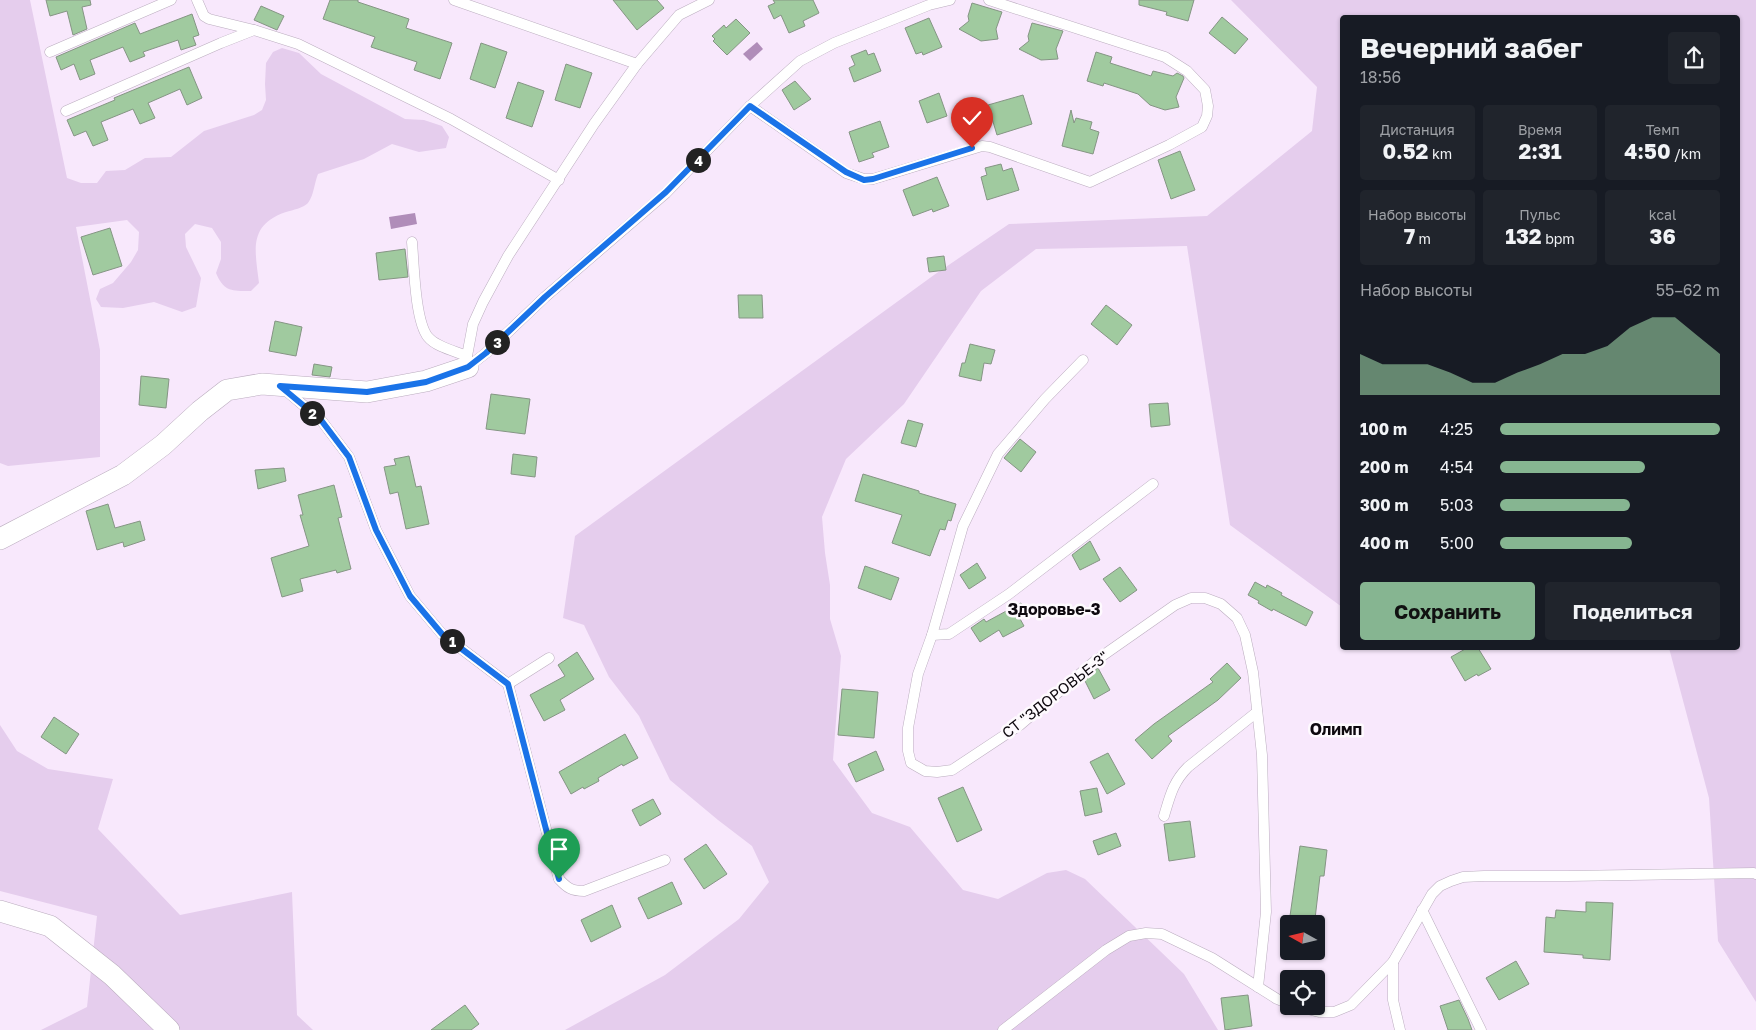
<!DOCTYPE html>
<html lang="ru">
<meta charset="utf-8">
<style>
body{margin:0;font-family:"Golos Text",sans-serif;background:#20242c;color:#f1f3f6;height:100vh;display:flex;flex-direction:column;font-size:19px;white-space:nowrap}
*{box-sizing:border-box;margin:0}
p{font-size:16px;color:#9ea1a6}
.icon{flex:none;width:28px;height:28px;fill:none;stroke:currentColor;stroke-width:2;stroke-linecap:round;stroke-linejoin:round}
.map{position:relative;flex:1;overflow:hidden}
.sheet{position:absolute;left:1340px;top:15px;width:400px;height:635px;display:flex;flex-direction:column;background:#171b24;border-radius:5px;box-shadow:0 1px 4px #0004}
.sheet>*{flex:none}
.needle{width:32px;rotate:278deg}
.controls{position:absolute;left:1280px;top:915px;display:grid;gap:10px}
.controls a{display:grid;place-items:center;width:45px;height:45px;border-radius:5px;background:#171b24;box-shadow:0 1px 4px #0004;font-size:25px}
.pin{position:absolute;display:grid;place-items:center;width:42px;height:42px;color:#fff;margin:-51px -21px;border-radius:50% 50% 50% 0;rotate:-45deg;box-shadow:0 0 5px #0007}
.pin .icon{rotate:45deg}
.km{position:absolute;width:25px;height:25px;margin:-12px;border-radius:50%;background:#222;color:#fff;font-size:14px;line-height:25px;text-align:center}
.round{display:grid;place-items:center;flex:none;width:52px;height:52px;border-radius:5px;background:#20242c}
.summary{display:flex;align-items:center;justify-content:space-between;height:85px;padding:0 20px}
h1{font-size:28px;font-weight:700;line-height:38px}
.metrics{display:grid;grid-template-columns:repeat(3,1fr);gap:8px;height:85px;padding:5px 20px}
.metrics div{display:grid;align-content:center;border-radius:5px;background:#20242c;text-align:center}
.metrics b{font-size:21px;font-weight:700}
.metrics small{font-size:14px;font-weight:400}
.metrics p{font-size:14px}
.chart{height:140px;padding:10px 20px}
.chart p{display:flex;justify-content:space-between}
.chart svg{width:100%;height:90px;margin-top:5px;fill:#86b591;opacity:.7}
.cta{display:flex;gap:10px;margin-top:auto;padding:10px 20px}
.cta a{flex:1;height:58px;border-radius:5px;background:#86b591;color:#111;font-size:20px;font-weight:700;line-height:58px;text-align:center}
.cta a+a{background:#20242c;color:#f1f3f6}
ul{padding:0 20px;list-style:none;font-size:16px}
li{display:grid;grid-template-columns:80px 60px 1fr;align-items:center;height:38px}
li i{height:12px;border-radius:6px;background:#86b591}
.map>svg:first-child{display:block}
</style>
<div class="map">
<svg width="1756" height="1030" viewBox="0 0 1756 1030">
<rect width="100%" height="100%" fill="#f8e8fc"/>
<g fill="#e5cded">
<path d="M0 0H30L67 178 81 183H97L106 171 125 170 145 158 171 157 204 131 254 115 262 110 266 100 265 84 266 63 273 52 282 48 299 53 321 74 405 119 424 120 442 126 449 137 446 148 419 152 392 144 364 159 318 174C314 184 314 195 308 203 303 208 293 210 286 212 248 225 255 250 259 283L251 291C232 291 224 292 216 273L221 259V242L212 228 195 224 185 234 186 247 201 278 196 307 182 312 154 302 123 308 101 307 96 299 100 289 113 283 131 262 138 250 139 232 127 220 76 227 100 350V457L8 466 0 463Z"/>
<path d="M1231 0H1756V1002L1718 941 1709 798 1669 648H1738V18H1342V607L1230 525 1187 246 1036 249 981 291 904 404 846 459 822 517 825 553 830 585V619L841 656 833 760 872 813 910 827 963 890 998 899 1047 873 1066 870 1085 879 1184 974 1218 1030H565L665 975 739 919 769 882 752 846 718 820 670 780 639 716 609 677 584 625 563 618 575 536 934 275 1009 224 1207 216 1312 131 1317 87Z"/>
<path d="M0 725 17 751 48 769 113 779 98 829 180 915 292 892 297 1015 313 1030H41L87 1007 97 916 0 891Z"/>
</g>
<g fill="#b08db9">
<path d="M757 42 763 49 750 61 743 54Z"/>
<path d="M415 213 417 224 391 229 389 217Z"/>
</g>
<g fill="#a0ca9f" stroke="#859584">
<path d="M46 0H90L91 5 82 7 87 29 73 35 67 11 50 16Z"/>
<path d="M330 0H358V2L409 19 406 28 452 43 440 79 414 70 417 62 371 47 375 37 323 19Z"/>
<path d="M613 0H657L664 8 637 30Z"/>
<path d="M773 0H813L819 13 803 21 805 26 789 33 781 15 774 19 768 6 775 3Z"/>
<path d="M1139 0H1194L1188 21 1166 15 1167 12 1139 5Z"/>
<path d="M972 3 1002 12 996 29 998 39 981 41 959 29 969 21 968 16Z"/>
<path d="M261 6 284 16 277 30 254 20Z"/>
<path d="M192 14 199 35 193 37 196 45 181 50 178 40 143 52 145 56 130 62 123 47 90 60 95 74 80 80 74 64 61 70 56 57 135 23 140 34Z"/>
<path d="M1222 17 1248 39 1235 54 1209 33Z"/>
<path d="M929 18 942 47 923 55 922 52 916 54 905 28Z"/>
<path d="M736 19 750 33 727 55 713 41 715 39 712 36 724 25 726 28Z"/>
<path d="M1032 23 1063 31 1056 49 1058 59 1041 60 1019 49 1029 41 1028 36Z"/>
<path d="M481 43 507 52 495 88 470 79Z"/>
<path d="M866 50 868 55 874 53 881 71 854 82 849 68 855 65 851 56Z"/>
<path d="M1096 52 1112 57 1110 63 1151 76 1153 71 1173 76 1177 73 1183 76 1184 78 1176 97 1179 107 1165 110 1150 105 1138 94 1104 83 1103 86 1087 81Z"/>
<path d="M566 64 592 73 580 108 555 100Z"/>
<path d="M189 67 202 98 187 105 180 89 148 103 155 118 140 124 133 109 101 122 108 140 93 146 86 131 74 136 67 120 115 100 114 98Z"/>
<path d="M795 81 811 99 794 110 782 90Z"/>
<path d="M518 82 544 91 532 127 506 118Z"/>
<path d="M939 93 947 116 927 123 919 101Z"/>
<path d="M1023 95 1032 124 997 135 988 105Z"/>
<path d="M1071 110 1074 123 1076 118 1092 122 1090 129 1099 132 1093 154 1062 146Z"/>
<path d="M880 121 889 147 872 153 874 157 859 162 849 132Z"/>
<path d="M1180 151 1195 190 1171 199 1158 160Z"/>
<path d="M1001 164 1003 171 1012 168 1019 190 987 200 981 177 987 175 985 168Z"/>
<path d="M937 177 949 206 933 212 932 209 913 216 903 190Z"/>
<path d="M110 228 122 266 93 275 81 237Z"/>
<path d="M405 249 408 277 379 280 376 253Z"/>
<path d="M944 256 946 270 929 272 927 258Z"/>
<path d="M738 295H762L763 318H739Z"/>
<path d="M1106 305 1132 325 1117 345 1091 324Z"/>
<path d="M275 321 302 327 296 356 269 351Z"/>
<path d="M970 344 995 350 991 364 984 363 981 381 959 376 962 363H965Z"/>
<path d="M314 364 332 367 330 377 312 375Z"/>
<path d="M141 376 169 379 166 408 139 405Z"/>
<path d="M491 394 530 399 525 434 486 429Z"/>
<path d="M1168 403 1170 425 1151 427 1149 404Z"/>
<path d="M908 420 923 424 916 447 901 443Z"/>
<path d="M1020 439 1036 452 1021 472 1004 458Z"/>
<path d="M513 454 537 457 535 477 511 474Z"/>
<path d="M409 456 416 487 421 486 429 524 406 529 398 492 390 494 384 467 396 465 394 459Z"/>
<path d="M284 468 286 481 258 489 255 470Z"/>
<path d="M863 474 919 491V493L956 504 951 521 948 520 945 530 940 529 930 556 892 543 902 515 855 501Z"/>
<path d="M334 485 342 517 338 518 351 569 337 573 336 570 300 579 303 591 282 597 271 558 309 546 300 515H303L298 495Z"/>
<path d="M108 504 115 528 140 521 145 540 124 547 123 542 97 550 86 511Z"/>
<path d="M1090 541 1100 560 1080 570 1072 555Z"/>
<path d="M977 563 986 578 969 589 960 575Z"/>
<path d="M865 566 899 578 891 600 858 588Z"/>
<path d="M1120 567 1137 590 1120 602 1103 579Z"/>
<path d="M1255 582 1266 588 1267 585 1282 593 1281 595 1313 612 1306 626 1273 609 1272 611 1258 603 1259 601 1248 595Z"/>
<path d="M1021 603 1027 612 1019 617 1024 626 1003 637 999 630 980 642 971 628 984 619 986 622Z"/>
<path d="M1467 648H1478L1491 669 1478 676 1477 674 1465 681 1451 657Z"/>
<path d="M577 652 594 679 560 700 565 710 544 721 530 695 565 676 558 665Z"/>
<path d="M1227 663 1241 678 1218 700 1168 736 1172 741 1152 759 1135 740 1154 724 1213 682 1210 679Z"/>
<path d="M1098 668 1110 690 1094 699 1084 679Z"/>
<path d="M842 689 878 692 874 738 838 735Z"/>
<path d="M54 717 79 734 66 754 41 737Z"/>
<path d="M625 734 638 758 623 766 622 764 598 778 599 781 584 789 583 787 571 794 559 772Z"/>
<path d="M876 751 884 770 856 782 848 764Z"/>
<path d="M1108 753 1125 784 1107 794 1090 762Z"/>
<path d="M963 787 982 830 957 842 938 798Z"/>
<path d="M1097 788 1102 812 1085 816 1080 791Z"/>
<path d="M653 799 661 814 640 826 632 810Z"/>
<path d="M1190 821 1195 857 1169 861 1164 824Z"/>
<path d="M1116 833 1121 846 1098 855 1093 841Z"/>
<path d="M706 844 727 874 704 889 684 859Z"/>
<path d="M1300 846 1327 850 1324 876H1320L1315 919 1290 916Z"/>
<path d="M672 882 682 904 648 919 638 898Z"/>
<path d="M1586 902 1613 903 1610 960 1583 958V955L1544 952 1546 917 1555 918 1556 910 1586 912Z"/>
<path d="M612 905 621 927 591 942 581 920Z"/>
<path d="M1516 961 1529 984 1499 1000 1486 978Z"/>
<path d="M1248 995 1252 1026 1225 1030 1221 998Z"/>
<path d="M1459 1000 1468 1019 1472 1030H1448L1440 1006Z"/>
<path d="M465 1005 479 1024 471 1030H431Z"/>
</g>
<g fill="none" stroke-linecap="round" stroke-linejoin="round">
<g stroke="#bbadbf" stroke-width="11">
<g id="service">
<path d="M197 0 204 16 209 19 254 30"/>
<path d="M454 0 637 64"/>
<path d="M50 52 171 0"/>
<path d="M750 106 846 173 864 179H873L982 146 990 147 1090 182 1169 145 1202 127 1207 116 1208 106 1205 90 1187 71 1165 57 989 0"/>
<path d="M66 111 221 43 254 30 298 44 451 119 559 180"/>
<path d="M412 242C414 265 415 321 428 337 436 347 455 351 467 356"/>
<path d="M1083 360 1045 399 998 454 963 526 932 635 918 674 908 728V751L911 763 925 771 937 772 952 770 1020 725 1095 661 1175 605 1191 598H1205L1221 604 1237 618 1245 635 1253 672 1262 755 1266 912 1258 987"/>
<path d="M468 367 486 353 545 297 666 193 750 106 800 61 834 43 929 5 950 0"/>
<path d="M468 367 467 356 473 324 483 302 508 256 594 124 637 64 679 15 709 0"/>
<path d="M284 389 321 420 349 457 376 530 410 596 442 634 508 684 549 658"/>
<path d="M932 635 949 634 1009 594 1153 484"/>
<path d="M508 684 559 879C567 888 572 891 584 891L665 860"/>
<path d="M1164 816C1170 796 1173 782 1188 767L1257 712"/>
<path d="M1422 910 1481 1030"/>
<path d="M1393 962V1000L1400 1030"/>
<path d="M1296 1006 1319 1012H1334L1351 1005 1393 962 1432 894 1440 886 1451 881 1463 877 1484 876H1568L1754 873 1756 874"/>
<path d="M1003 1030 1106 950 1129 936 1146 933 1162 934 1212 958 1277 999 1289 1004"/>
</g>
</g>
<g stroke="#bbadbf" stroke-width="22">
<g id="minor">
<path d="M0 539 123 475 163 445 200 411 227 390 262 384 367 392 426 381 468 367"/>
<path d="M0 911 50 926 112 975 169 1030"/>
</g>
</g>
<use href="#service" stroke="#fff" stroke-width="10"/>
<use href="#minor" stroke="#fff" stroke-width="21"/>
</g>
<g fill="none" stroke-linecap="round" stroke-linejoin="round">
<g stroke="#fff" stroke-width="10">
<path id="route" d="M559 879 508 684 442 634 410 596 376 530 349 457 321 420 280 386 367 392 426 382 468 367 486 353 545 297 666 192 750 106 846 172 864 180 873 179 972 148"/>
</g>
<use href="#route" stroke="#1a73e8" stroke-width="6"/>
</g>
<g text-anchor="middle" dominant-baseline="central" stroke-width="5" stroke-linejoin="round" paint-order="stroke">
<g font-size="15" fill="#0e090f" stroke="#fefafe">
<text transform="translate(1055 694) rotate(-38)">СТ "ЗДОРОВЬЕ-3"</text>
</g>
<g font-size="16" font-weight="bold" fill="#0e090f" stroke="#fefafe">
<text x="1054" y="609">Здоровье-3</text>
<text x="1336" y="729">Олимп</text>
</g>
</g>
</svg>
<div class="controls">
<a><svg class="needle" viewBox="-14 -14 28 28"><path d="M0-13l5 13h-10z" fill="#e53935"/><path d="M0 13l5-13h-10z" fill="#9ea1a6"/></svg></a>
<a><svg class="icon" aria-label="locate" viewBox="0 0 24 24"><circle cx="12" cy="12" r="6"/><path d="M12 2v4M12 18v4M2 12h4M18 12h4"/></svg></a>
</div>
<div class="pin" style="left:559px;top:879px;background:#1e9e55"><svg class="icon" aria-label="arrive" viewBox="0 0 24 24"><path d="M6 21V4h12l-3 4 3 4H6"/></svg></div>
<div class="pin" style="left:972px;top:148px;background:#d93025"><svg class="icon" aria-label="check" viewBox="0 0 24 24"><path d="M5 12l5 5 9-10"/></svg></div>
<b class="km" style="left:452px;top:641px">1</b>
<b class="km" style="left:312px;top:413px">2</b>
<b class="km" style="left:497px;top:342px">3</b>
<b class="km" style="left:698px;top:160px">4</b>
<section class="sheet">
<div class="summary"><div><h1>Вечерний забег</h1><p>18:56</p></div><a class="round"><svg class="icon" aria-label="share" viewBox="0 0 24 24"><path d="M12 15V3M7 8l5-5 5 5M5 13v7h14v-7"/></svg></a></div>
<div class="metrics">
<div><p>Дистанция</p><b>0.52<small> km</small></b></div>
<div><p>Время</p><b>2:31</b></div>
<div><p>Темп</p><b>4:50<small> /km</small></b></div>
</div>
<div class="metrics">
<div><p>Набор высоты</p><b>7<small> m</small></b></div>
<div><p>Пульс</p><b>132<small> bpm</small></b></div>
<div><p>kcal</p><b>36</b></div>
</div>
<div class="chart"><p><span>Набор высоты</span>55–62 m</p>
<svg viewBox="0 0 160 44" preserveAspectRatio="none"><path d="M0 44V24L10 29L20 29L30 29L40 33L50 38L60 38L70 33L80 29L90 24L100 24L110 20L120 11L130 6L140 6L150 15L160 24V44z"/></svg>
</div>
<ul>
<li><b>100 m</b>4:25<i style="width:100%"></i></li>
<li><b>200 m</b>4:54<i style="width:66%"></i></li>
<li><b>300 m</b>5:03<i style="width:59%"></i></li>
<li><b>400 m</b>5:00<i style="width:60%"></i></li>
</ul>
<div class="cta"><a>Сохранить</a><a>Поделиться</a></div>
</section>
</div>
